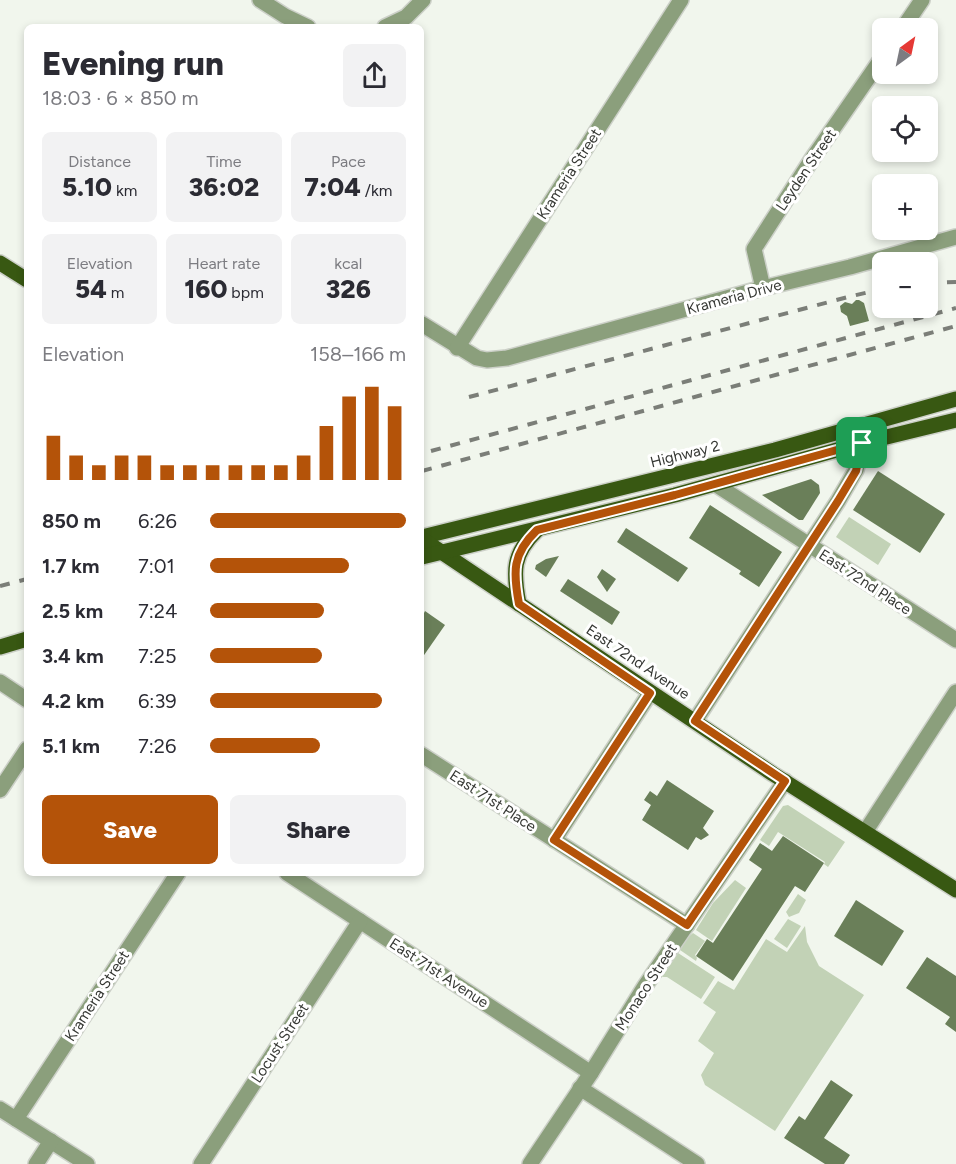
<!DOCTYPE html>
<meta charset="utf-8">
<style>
body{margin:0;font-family:Figtree,sans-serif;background:#f2f2f3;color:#2b2b33;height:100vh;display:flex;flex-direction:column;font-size:22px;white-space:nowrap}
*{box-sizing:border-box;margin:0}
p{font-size:20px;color:#7c7c81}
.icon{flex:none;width:33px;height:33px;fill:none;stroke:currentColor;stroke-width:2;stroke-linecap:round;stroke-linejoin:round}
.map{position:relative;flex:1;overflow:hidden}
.sheet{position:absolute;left:24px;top:24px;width:400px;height:852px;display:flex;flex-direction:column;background:#fff;border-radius:9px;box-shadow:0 3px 9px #0003}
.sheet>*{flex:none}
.needle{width:39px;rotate:33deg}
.buttons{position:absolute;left:872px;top:18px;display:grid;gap:12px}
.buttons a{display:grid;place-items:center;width:66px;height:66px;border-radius:9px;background:#fff;box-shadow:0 3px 9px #0003;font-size:30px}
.pin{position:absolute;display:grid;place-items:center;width:51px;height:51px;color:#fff;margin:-26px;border-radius:12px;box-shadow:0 3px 9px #0006}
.round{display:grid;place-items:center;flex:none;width:63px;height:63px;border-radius:9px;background:#f2f2f3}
.head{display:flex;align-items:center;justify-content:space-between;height:102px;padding:0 18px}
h1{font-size:33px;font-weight:800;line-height:45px}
.stats{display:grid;grid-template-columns:repeat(3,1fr);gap:9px;height:102px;padding:6px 18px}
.stats div{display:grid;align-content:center;border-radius:9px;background:#f2f2f3;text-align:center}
.stats b{font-size:26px;font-weight:800}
.stats small{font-size:16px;font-weight:400}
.stats p{font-size:16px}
.chart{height:168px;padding:12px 18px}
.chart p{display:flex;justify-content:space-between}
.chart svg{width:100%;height:108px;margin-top:6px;stroke:#b45309;stroke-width:6}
.cta{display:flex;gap:12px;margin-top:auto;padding:12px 18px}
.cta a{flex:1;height:69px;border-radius:9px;background:#b45309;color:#fff;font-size:24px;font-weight:800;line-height:69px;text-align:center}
.cta a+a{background:#f2f2f3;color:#2b2b33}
ul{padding:0 18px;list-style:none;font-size:20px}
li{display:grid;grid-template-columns:96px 72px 1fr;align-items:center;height:45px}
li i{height:15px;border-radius:8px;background:#b45309}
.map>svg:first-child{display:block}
</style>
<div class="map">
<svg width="956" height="1164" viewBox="0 0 956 1164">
<rect width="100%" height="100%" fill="#f1f6ed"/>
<g fill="#c2d2b6">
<path d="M849 517 891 544 878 565 836 537Z"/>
<path d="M788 805 845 842 828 867 824 864 825 862 778 832 769 846 760 840 783 806Z"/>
<path d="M735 880 746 888 712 941 696 930 713 903Z"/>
<path d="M798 894 806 900 799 913 789 917 786 912Z"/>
<path d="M788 919 801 926 787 948 774 939Z"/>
<path d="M805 926 807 942 819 966 864 995 775 1131 705 1085 701 1075 714 1053 698 1041 716 1012 703 1003 718 981 734 990 766 939 787 952Z"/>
<path d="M693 933 705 941 695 955 697 958 696 961 680 950 688 937Z"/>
<path d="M678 953 715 977 701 999 667 977H662Z"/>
</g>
<g fill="#6a7f59">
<path d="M856 300H859L864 303 869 321 850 326 847 316 841 312 840 306 845 302 852 304Z"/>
<path d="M878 471 945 514 920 553 853 510Z"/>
<path d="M811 479 819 485 820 493 803 520H799L762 495Z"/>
<path d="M710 505 782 552 759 587 739 574 741 571 689 538Z"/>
<path d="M626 528 688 568 678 582 617 542Z"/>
<path d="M559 556 546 577 535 569 536 565 546 559Z"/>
<path d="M602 569 616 579 607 592 597 577Z"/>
<path d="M568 579 620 612 612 625 560 591Z"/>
<path d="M425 611 445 625 422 658V617Z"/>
<path d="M667 780 714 811 703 828 709 835 701 840 696 837 688 850 642 820 651 805 644 800 650 791 657 796Z"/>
<path d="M783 836 824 863 805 892 795 886 733 981 696 956 707 939 713 943 762 869 749 860 760 843 772 851Z"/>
<path d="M856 900 904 931 882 966 834 936Z"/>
<path d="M927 957 956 976V1032L945 1024 950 1017 906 988Z"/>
<path d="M831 1080 853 1095 824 1138 850 1155 844 1164H825L784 1138 799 1116 805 1120Z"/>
</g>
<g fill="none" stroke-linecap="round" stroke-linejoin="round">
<g stroke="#ccd0c8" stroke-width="18">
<g id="minor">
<path d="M260 0 285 16 308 27"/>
<path d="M385 27 406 17 423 0"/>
<path d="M903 28 922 0"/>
<path d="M763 288 754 249 812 159 882 58"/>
<path d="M422 324 477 358 487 360 507 358 763 288 850 267 956 237"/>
<path d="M457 348 681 0"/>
<path d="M715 484 956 640"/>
<path d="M0 682 27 700"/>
<path d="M695 721 838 501 856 470 862 443"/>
<path d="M422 755 687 925"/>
<path d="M0 790 27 749"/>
<path d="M865 832 956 692"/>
<path d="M554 840 650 693"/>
<path d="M287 873 591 1073"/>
<path d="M580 1088 697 1164"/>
<path d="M0 1109 87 1164"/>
<path d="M16 1119 178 873"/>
<path d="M36 1164 51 1141"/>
<path d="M201 1164 360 921"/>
<path d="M530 1164 591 1073 645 986 785 781"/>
</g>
</g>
<g stroke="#ccd0c8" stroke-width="18">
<g id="major">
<path d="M0 263 27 280"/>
<path d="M422 537 775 450 956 399"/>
<path d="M422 539 773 774 956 890"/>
<path d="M422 557 675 495 862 443 956 420"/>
<path d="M519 604C513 572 512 554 537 530"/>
<path d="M0 647 27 639"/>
</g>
</g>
<use href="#minor" stroke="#8b9f7c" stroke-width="15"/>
<use href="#major" stroke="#385812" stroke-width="15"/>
<g stroke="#7b7e78" stroke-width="4" stroke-dasharray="10 10" stroke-linecap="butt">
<path d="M927 283 956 282"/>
<path d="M469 397 848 297 882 289"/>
<path d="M431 451 956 308"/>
<path d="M422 471 956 326"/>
<path d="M0 586 27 579"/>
</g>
</g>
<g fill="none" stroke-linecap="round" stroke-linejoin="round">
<g stroke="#fff" stroke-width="12">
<path id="route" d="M862 443 856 471 838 501 695 721 785 781 687 925 554 840 650 693 519 604C513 572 512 554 537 530L675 495Z"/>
</g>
<use href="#route" stroke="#b45309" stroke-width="8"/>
</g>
<g text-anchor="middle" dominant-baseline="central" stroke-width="6" stroke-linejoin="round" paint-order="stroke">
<g font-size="15" fill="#363834" stroke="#fff">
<text transform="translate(806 170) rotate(-56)">Leyden Street</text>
<text transform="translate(569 174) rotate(-57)">Krameria Street</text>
<text transform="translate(734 297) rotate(-15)">Krameria Drive</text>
<text transform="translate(685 454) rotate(-14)">Highway 2</text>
<text transform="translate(865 582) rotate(33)">East 72nd Place</text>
<text transform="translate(638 662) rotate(34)">East 72nd Avenue</text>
<text transform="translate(493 801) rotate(33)">East 71st Place</text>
<text transform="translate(439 973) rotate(33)">East 71st Avenue</text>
<text transform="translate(646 987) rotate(-57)">Monaco Street</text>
<text transform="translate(97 996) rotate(-57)">Krameria Street</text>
<text transform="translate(280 1043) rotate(-57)">Locust Street</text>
</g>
</g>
</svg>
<div class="buttons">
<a><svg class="needle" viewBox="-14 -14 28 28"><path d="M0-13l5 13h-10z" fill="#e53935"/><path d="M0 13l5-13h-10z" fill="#7c7c81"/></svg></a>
<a><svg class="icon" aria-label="locate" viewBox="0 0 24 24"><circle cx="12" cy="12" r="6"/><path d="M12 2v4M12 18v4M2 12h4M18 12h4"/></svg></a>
<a>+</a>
<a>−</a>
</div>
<div class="pin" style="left:862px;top:443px;background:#1e9e55"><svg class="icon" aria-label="arrive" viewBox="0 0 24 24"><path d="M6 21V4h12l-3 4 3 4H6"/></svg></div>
<section class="sheet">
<div class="head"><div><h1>Evening run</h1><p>18:03 · 6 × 850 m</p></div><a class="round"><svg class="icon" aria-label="share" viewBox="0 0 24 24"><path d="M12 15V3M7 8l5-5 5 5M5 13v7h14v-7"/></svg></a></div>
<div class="stats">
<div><p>Distance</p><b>5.10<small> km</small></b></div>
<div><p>Time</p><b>36:02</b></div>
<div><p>Pace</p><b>7:04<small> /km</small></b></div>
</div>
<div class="stats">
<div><p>Elevation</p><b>54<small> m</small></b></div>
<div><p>Heart rate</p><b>160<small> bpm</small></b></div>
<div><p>kcal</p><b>326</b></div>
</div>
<div class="chart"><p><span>Elevation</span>158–166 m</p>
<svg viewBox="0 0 160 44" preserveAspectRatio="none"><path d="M5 44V26M15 44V34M25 44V38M35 44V34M45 44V34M55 44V38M65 44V38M75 44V38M85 44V38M95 44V38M105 44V38M115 44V34M125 44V22M135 44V10M145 44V6M155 44V14"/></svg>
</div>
<ul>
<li><b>850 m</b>6:26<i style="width:100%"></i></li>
<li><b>1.7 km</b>7:01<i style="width:71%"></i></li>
<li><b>2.5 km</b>7:24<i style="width:58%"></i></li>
<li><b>3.4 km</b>7:25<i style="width:57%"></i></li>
<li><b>4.2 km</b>6:39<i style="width:88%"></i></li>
<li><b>5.1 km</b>7:26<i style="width:56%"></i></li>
</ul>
<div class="cta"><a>Save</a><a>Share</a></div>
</section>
</div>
